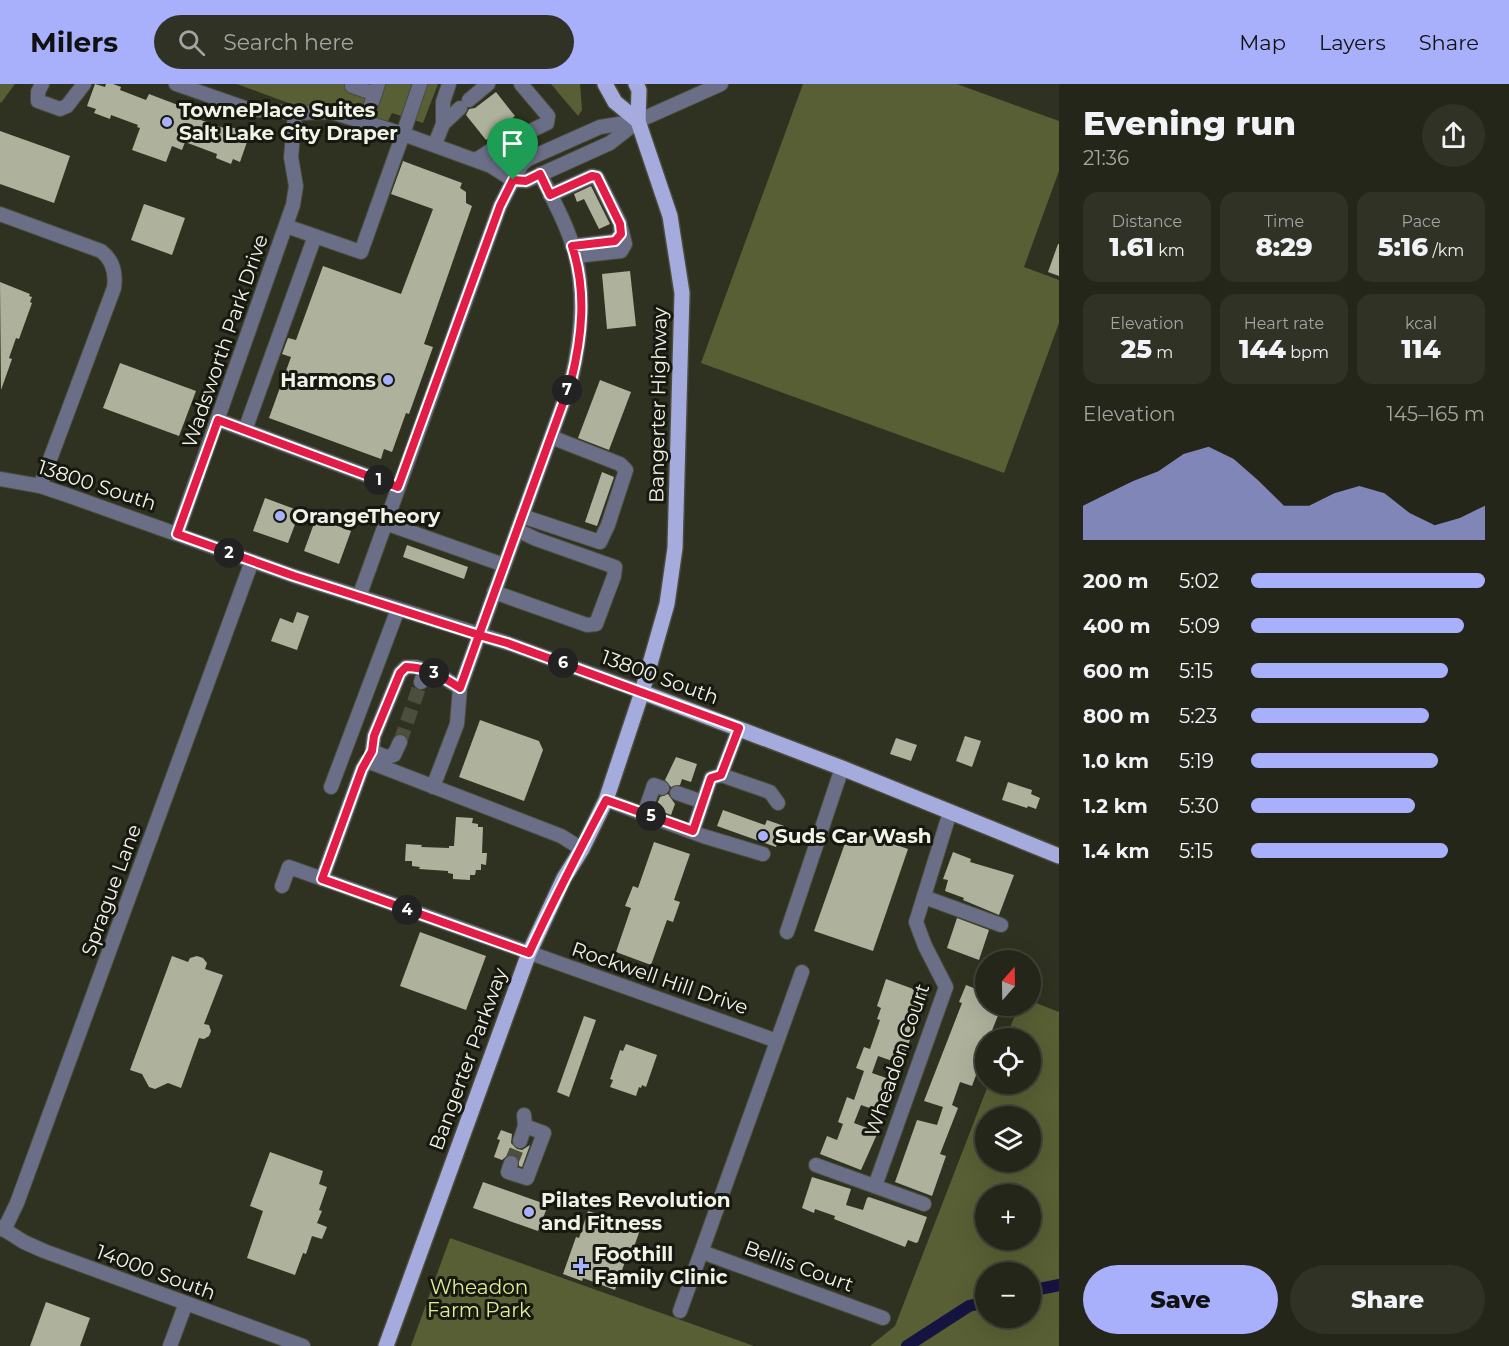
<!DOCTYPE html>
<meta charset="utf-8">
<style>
body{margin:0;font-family:Montserrat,sans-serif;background:#2f3225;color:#f1f3f6;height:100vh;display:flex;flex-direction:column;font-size:22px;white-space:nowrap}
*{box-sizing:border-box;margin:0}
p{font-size:20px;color:#a3a5a2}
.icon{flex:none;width:33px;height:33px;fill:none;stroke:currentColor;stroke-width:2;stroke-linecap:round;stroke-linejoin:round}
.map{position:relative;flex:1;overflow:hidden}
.panel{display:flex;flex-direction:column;background:#232618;width:450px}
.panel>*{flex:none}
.needle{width:39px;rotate:20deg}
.tools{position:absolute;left:975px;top:866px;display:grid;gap:12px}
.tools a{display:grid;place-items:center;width:66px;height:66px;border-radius:50%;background:#232618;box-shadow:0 6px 24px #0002,0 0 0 2px #404337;font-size:30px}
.pin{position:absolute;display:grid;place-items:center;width:51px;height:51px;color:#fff;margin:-62px -26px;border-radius:50% 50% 50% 0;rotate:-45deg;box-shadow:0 0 6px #0007}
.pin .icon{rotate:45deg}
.km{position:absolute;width:30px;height:30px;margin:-15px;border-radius:50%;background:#222;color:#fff;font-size:16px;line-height:30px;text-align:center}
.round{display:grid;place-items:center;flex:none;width:63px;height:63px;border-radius:32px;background:#2f3225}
.overview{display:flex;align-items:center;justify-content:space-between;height:102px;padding:0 24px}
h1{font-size:33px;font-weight:800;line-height:45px}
.figures{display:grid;grid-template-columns:repeat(3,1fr);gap:9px;height:102px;padding:6px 24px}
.figures div{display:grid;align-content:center;border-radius:15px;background:#2f3225;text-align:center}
.figures b{font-size:26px;font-weight:800}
.figures small{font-size:16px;font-weight:400}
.figures p{font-size:16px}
.chart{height:168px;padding:12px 24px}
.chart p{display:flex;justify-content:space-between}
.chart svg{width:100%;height:108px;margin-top:6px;fill:#a8b0fc;opacity:.7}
.primary-button{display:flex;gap:12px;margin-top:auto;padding:12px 24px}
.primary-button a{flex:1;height:69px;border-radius:36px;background:#a8b0fc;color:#111;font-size:24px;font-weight:800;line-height:69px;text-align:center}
.primary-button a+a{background:#2f3225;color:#f1f3f6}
ul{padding:0 24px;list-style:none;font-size:20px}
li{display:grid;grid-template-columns:96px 72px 1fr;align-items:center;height:45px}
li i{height:15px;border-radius:8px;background:#a8b0fc}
header{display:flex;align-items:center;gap:36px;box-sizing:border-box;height:84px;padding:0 30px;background:#a8b0fc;color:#111}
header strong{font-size:28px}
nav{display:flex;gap:33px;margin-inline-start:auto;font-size:21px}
.search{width:420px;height:54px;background:#2f3225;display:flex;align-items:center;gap:15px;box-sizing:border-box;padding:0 21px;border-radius:33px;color:#a3a5a2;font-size:22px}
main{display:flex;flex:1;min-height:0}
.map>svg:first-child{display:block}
</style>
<header>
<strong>Milers</strong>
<div class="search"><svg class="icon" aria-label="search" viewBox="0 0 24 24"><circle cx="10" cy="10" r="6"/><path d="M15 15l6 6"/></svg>Search here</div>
<nav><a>Map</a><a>Layers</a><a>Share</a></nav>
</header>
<main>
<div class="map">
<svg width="1059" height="1262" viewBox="0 0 1059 1262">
<rect width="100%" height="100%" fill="#2f3220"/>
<g fill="#585f34" fill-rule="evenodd">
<path d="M0 0H15L1 19 0 18Z"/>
<path d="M237 0H438L423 39 392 29 388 37 384 38 291 20Z"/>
<path d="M551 0H580L582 26 578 32Z"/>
<path d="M803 0H957L1059 37V87L1024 183 1059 196V239L1004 389 701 279Z"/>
<path d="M1031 917 1059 928V1262H870L895 1242 989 999H1030V954H1006L1019 921H1030ZM986 1032H1030V1077H986ZM986 1110H1030V1155H986ZM986 1188H1030V1233H986Z"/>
<path d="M450 1154 754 1262H411Z"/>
</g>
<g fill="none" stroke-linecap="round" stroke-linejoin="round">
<g stroke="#151441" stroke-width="12">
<path d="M1030 1207 1059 1201"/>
<path d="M907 1262 969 1222 986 1218"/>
</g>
</g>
<g fill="#aeb29c">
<path d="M95 0 105 3 106 0H113L121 3 120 6 146 16 149 10 191 26 189 32 227 45 228 42 242 47 240 53 248 55 240 78 233 75 231 80 216 74 217 70 185 58 182 66 172 62 166 78 132 66 140 44 137 43 138 41 111 31 110 35 94 29 96 25 87 22Z"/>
<path d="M496 8 515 32 486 56 466 31 469 25 475 24Z"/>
<path d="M0 47 70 72 54 119 0 100Z"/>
<path d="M403 77 462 99 460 104 466 108V119L472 122 424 260 433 263 409 330 406 329 392 368 384 365 381 375 269 334 291 273 282 270 288 254 296 256 323 182 401 210 433 125 391 110Z"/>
<path d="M591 102 610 140 599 145 584 115 577 118 574 110Z"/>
<path d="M144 120 185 134 172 171 131 156Z"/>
<path d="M1058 160H1059V192L1048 188Z"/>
<path d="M630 187 636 242 607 245 602 190Z"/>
<path d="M0 198 30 210 29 212 32 213 30 218 32 219 19 255 16 254 9 274 12 275 1 306Z"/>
<path d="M120 279 196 307 179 352 103 324Z"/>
<path d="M600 296 631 308 609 366 578 354Z"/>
<path d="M602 388 614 393 597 442 585 438Z"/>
<path d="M265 414 300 427 288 459 253 447Z"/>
<path d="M316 434 351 447 339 480 304 467Z"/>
<path d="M407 461 468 483 464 495 403 473Z"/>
<path d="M297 528 309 532 297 566 271 557 280 534 293 539Z"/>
<path d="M480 636 539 657 543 666 524 717 459 693Z"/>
<path d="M965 652 981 657 972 683 956 677Z"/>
<path d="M896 654 917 661 911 677 890 670Z"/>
<path d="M676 673 697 680 691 698 682 695 680 701 671 703 665 696Z"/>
<path d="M1008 698 1032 706 1031 710 1040 714 1036 725 1028 722 1027 724 1002 716Z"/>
<path d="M668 710 675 720 671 731 655 725 660 713Z"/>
<path d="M723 726 765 741 767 736 784 742 776 763 717 742Z"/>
<path d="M456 733 473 734 472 739 478 740V743H483L482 769H487L486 781 481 780V786H476L475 791H470V796L453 795V790L448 789V787L419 785 420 783 412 782V777H405L406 760 422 761 421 763 449 764V762H454Z"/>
<path d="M850 745 908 765 873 867 814 847Z"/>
<path d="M654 758 690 770 674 816 680 818 673 838 667 836 651 881 616 868 631 824 625 822 633 802 638 804Z"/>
<path d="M953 768 971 775 970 778 1014 791 999 831 963 816 964 814 945 807 948 796 943 795Z"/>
<path d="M957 834 989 846 979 876 947 864Z"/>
<path d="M420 848 486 872 466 926 400 902Z"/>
<path d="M172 872 188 878 190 874 197 872 203 874 207 879 205 885 223 891 204 940 209 941 211 947 209 952 204 955 199 954 181 1004 168 999 155 1005 149 1003 142 990 130 986Z"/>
<path d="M886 895 927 910 901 980 878 972 872 989 892 996 891 997 895 999 891 1012 888 1010 881 1028 861 1021 854 1039 878 1048 861 1086 820 1070 827 1052 837 1056 843 1040 838 1038 847 1013 854 1016 864 987 856 984 864 963 870 965 880 936 877 935 881 924 877 922Z"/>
<path d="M966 901 986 909V921H995L993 926 999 929 989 954H986V964L972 1002 960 998 952 1021 958 1024 940 1070 946 1072 932 1112 895 1098 917 1036 937 1041 943 1023 924 1017 962 919 959 918Z"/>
<path d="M584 932 596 936 569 1013 557 1008Z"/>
<path d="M626 960 657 971 646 1003 642 1001 641 1004 639 1003 636 1012 610 1003 613 996 610 995 620 966 623 967Z"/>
<path d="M501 1046 512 1050 511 1059 517 1065 522 1066 530 1061 522 1083 519 1082 518 1074 514 1071 509 1070 502 1076 494 1073 500 1056 497 1055Z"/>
<path d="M270 1068 323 1087 319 1100 327 1103 319 1126 322 1127 317 1139 327 1143 322 1155 312 1152 306 1170 303 1169 295 1191 247 1174 263 1127 250 1122Z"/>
<path d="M812 1093 851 1105 846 1121 863 1126 867 1114 869 1113 927 1133 918 1158 916 1159 908 1156 905 1163 834 1135 835 1132 815 1125 814 1129 802 1124Z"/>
<path d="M483 1098 548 1121 538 1147 473 1124Z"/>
<path d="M588 1127 641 1143 629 1177 626 1175 615 1206 583 1194 582 1197 563 1190 576 1153 579 1154Z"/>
<path d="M46 1218 90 1234 80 1262H30Z"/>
</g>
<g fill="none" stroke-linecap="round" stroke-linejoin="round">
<g stroke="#4c4f3e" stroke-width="14" stroke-dasharray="14 7" stroke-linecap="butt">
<path d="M400 658 421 598"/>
<path d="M511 1079 520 1057"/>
</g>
<g stroke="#4a4d3c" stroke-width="16">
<g id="minor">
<path d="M42 0 38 8V17L60 25 67 22 84 0"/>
<path d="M176 0 248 25 295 29 291 73 296 102 293 121 177 450"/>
<path d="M352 2 375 10"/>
<path d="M469 16 488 0"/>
<path d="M295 29 332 28 403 50 420 0"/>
<path d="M365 38 378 0"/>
<path d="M443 40 460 24"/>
<path d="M435 60 443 40V18L449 0"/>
<path d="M476 76 493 65 547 39 548 32 521 0"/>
<path d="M550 111 592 92 597 93 620 139 621 150 615 157 572 162"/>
<path d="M0 130 101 167C113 176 116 190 114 204L40 402"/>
<path d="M286 142 361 168 403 50 491 82 513 96 526 97 610 59 638 37 721 0"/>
<path d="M576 172 621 167 625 160 621 144"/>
<path d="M218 336 398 403"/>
<path d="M245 346 315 152"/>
<path d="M0 395 40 402 67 411 294 492 507 559 642 608"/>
<path d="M522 432 600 458 608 441 626 386 620 380 551 353"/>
<path d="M385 439 504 481"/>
<path d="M494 508 587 541 596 540 614 492 615 483 536 455 517 446"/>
<path d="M359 513 500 122 521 81 528 75 600 43 638 37"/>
<path d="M425 586 441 592 460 604"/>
<path d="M400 658 394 671 386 673 372 667 374 652 400 589 406 583H416L425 586 421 598"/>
<path d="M721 691 770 708 778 719"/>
<path d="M331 703 398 525"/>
<path d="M433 703 457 640 460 604 571 297C581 256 586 213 575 170 568 142 553 116 540 90"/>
<path d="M677 709 703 718"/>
<path d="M606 716 703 752 763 770"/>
<path d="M644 730 654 701 662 704"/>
<path d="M693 747 711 694 721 691 739 644"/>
<path d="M322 795 362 685 367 677 561 752 582 765"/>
<path d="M282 802 289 783 777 957"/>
<path d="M924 813 1001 841"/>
<path d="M787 848 842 684"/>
<path d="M520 1057 525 1042 524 1031"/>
<path d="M511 1079 508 1088 527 1094 544 1049 525 1042"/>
<path d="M816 1081 924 1120"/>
<path d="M875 1102 946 903 925 862 916 838 950 728"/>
<path d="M0 1143 24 1158 44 1167 303 1262"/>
<path d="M4 1146 17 1119 252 477"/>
<path d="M702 1168 883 1234"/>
<path d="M680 1227 802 888"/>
<path d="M170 1262 186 1219"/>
</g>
</g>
<g stroke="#4a4d3c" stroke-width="18">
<g id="major">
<path d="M605 0 615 18 638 37"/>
<path d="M642 608 842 684 1059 772"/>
<path d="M386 1262 529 869 564 794 582 765 606 716 642 608 667 520 675 464 682 209 670 132 638 37 639 6 636 0"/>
</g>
</g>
<use href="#minor" stroke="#6b6e87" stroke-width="14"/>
<use href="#major" stroke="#a5acdd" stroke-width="15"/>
</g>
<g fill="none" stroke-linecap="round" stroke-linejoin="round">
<g stroke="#fff" stroke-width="12">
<path id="route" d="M513 96 500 122 398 403 218 336 177 450 294 492 479 551 460 604C443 593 427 583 406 583L400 589 374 652 372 667 362 685 322 795 529 869C553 817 579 767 606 716L693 747 711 694 721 691 739 644 507 559 479 551 571 297C582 253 587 207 572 162L615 157 621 150 620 140 597 93 592 92 550 111 540 90 526 97 513 96"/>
</g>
<use href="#route" stroke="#e11d48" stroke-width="8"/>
</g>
<g fill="#a8b0fc" stroke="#171911" stroke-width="2">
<circle cx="167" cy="38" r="6"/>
<circle cx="388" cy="296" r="6"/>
<circle cx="280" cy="432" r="6"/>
<circle cx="763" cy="752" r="6"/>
<circle cx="529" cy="1128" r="6"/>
<path d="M578 1173h6v6h6v6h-6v6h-6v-6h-6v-6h6z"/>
</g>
<g text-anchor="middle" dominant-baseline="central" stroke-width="6" stroke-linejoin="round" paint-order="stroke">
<g font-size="20" font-weight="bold" fill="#f1f3e7" stroke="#171911" text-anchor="start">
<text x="179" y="26">TownePlace Suites<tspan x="179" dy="23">Salt Lake City Draper</tspan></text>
<text x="376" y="296" text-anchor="end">Harmons</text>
<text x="292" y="432">OrangeTheory</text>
<text x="775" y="752">Suds Car Wash</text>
<text x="541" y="1116">Pilates Revolution<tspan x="541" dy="23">and Fitness</tspan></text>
<text x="594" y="1170">Foothill<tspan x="594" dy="23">Family Clinic</tspan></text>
</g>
<g font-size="20" fill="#f1f3e7" stroke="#171911">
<text transform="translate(225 257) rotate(-71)">Wadsworth Park Drive</text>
<text transform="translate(658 321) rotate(-89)">Bangerter Highway</text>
<text transform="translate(97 401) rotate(18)">13800 South</text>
<text transform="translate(660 593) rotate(20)">13800 South</text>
<text transform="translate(111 806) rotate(-70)">Sprague Lane</text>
<text transform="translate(660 894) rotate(19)">Rockwell Hill Drive</text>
<text transform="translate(468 975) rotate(-70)">Bangerter Parkway</text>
<text transform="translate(897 976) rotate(-71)">Wheadon Court</text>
<text transform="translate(799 1182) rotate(20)">Bellis Court</text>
<text transform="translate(156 1188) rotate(20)">14000 South</text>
</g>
<g font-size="20" fill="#dfed94" stroke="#171911">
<text x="479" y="1203">Wheadon<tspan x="479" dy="23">Farm Park</tspan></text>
</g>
</g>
</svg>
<div class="tools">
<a><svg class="needle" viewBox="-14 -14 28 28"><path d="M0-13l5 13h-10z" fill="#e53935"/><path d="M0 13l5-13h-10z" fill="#a3a5a2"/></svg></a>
<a><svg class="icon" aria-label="locate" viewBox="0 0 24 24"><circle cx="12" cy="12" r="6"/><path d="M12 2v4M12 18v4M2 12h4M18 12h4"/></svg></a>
<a><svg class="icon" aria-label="layers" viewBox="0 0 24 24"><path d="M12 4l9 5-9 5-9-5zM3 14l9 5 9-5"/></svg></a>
<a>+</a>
<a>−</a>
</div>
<div class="pin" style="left:513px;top:96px;background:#1e9e55"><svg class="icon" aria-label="arrive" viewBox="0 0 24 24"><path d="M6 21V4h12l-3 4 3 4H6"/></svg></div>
<b class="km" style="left:379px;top:396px">1</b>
<b class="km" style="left:229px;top:469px">2</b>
<b class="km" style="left:434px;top:589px">3</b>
<b class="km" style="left:407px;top:826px">4</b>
<b class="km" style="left:651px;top:732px">5</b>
<b class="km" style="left:563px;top:579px">6</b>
<b class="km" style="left:567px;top:306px">7</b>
</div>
<section class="panel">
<div class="overview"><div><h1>Evening run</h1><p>21:36</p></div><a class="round"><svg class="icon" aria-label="share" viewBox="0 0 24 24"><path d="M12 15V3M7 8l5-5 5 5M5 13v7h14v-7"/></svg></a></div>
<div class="figures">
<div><p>Distance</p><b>1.61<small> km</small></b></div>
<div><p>Time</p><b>8:29</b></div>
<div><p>Pace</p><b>5:16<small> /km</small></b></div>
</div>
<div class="figures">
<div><p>Elevation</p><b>25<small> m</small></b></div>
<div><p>Heart rate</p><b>144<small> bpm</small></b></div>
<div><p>kcal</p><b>114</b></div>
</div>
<div class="chart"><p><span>Elevation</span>145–165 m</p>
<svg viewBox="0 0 160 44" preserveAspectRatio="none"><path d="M0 44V30L10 25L20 20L30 16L40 9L50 6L60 11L70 20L80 30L90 30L100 25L110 22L120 25L130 33L140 38L150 35L160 30V44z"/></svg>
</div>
<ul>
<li><b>200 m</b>5:02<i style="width:100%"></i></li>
<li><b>400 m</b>5:09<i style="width:91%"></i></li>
<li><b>600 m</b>5:15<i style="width:84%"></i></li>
<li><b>800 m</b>5:23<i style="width:76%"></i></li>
<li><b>1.0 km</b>5:19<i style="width:80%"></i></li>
<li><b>1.2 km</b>5:30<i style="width:70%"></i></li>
<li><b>1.4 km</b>5:15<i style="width:84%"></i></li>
</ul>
<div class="primary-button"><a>Save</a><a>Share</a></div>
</section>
</main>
